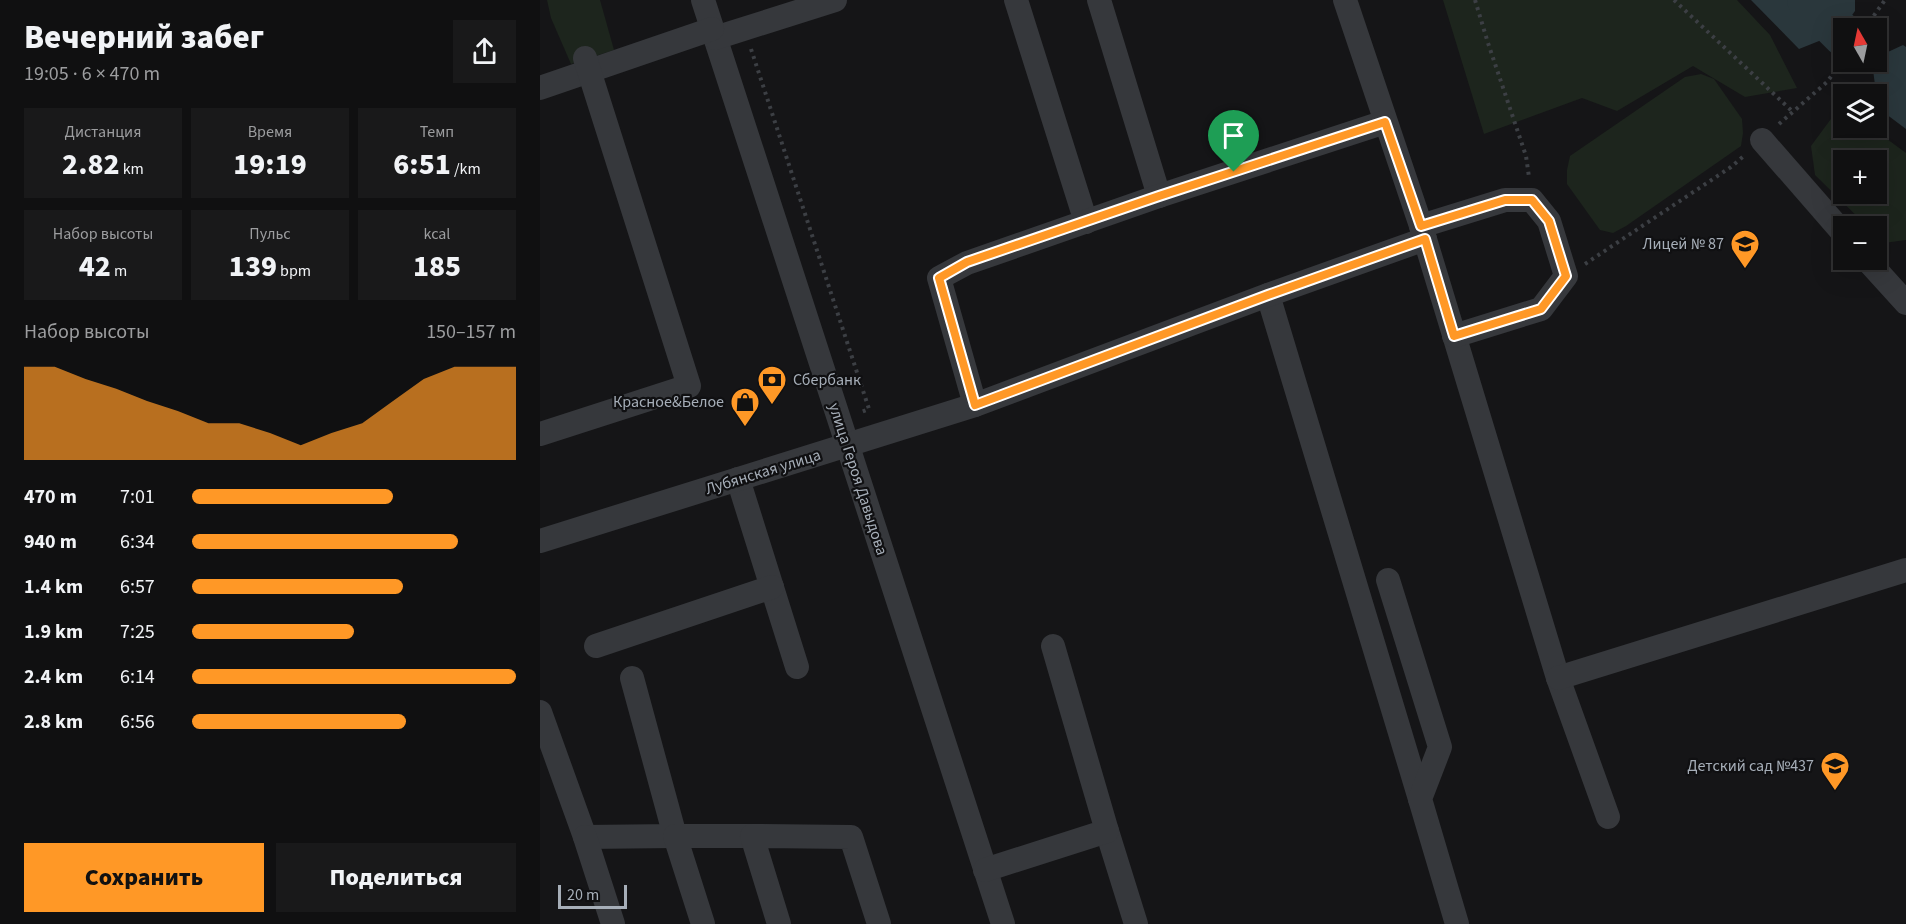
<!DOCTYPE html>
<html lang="ru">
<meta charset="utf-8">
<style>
body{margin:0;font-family:"Source Sans 3",sans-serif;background:#19191a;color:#f1f3f6;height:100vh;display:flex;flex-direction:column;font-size:22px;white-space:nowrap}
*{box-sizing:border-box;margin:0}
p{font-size:20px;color:#9c9d9f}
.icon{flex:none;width:33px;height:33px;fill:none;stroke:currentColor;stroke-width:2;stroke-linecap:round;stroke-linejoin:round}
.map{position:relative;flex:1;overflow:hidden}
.details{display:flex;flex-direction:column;background:#101011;width:540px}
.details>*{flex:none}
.needle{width:39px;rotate:351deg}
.buttons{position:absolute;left:1293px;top:18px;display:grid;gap:12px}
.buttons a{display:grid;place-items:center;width:54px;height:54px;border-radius:0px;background:#101011;box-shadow:0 6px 24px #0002,0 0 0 2px #303031;font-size:30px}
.scale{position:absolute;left:18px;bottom:15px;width:69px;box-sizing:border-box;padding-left:6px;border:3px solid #a6aeb8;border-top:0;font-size:16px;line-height:21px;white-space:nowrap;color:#a6aeb8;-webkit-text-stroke:4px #101012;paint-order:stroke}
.pin{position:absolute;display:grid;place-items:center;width:51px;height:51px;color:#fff;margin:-62px -26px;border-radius:50% 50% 50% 0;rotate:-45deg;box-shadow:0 0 6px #0007}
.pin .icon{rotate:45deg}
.round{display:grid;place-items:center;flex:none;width:63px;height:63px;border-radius:0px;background:#19191a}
.head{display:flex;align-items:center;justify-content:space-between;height:102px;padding:0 24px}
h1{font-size:33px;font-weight:800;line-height:45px}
.stats{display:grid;grid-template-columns:repeat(3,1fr);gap:9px;height:102px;padding:6px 24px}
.stats div{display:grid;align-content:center;border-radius:0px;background:#19191a;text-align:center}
.stats b{font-size:30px;font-weight:800}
.stats small{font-size:16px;font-weight:400}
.stats p{font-size:16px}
.chart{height:168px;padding:12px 24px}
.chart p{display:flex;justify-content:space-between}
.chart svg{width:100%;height:108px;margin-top:6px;fill:#ff9826;opacity:.7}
.primary-button{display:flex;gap:12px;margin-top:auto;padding:12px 24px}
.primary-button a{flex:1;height:69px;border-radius:0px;background:#ff9826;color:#111;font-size:24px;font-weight:800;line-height:69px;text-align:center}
.primary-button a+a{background:#19191a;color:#f1f3f6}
ul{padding:0 24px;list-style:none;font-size:20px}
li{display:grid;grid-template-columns:96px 72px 1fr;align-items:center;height:45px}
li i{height:15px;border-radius:8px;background:#ff9826}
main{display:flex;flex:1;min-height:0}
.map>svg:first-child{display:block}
</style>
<main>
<section class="details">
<div class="head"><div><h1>Вечерний забег</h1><p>19:05 · 6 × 470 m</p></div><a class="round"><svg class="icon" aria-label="share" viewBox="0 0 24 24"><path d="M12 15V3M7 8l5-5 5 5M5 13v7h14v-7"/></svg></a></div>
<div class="stats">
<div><p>Дистанция</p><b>2.82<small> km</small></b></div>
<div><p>Время</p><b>19:19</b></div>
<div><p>Темп</p><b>6:51<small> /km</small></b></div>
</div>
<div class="stats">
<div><p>Набор высоты</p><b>42<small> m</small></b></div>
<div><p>Пульс</p><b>139<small> bpm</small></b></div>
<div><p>kcal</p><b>185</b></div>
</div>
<div class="chart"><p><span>Набор высоты</span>150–157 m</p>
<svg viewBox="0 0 160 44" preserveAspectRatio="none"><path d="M0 44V6L10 6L20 11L30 15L40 20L50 24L60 29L70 29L80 33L90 38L100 33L110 29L120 20L130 11L140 6L150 6L160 6V44z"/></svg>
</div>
<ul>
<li><b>470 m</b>7:01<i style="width:62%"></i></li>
<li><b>940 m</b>6:34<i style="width:82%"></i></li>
<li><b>1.4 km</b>6:57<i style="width:65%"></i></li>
<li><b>1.9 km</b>7:25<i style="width:50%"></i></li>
<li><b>2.4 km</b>6:14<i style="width:100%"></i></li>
<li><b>2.8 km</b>6:56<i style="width:66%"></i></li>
</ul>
<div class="primary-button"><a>Сохранить</a><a>Поделиться</a></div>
</section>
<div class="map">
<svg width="1366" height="924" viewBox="0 0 1366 924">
<rect width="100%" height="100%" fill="#151517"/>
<g fill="#1d251d" fill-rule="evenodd">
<path d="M7 0H60L74 50 31 64 11 18Z"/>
<path d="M903 0H1197L1230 35 1257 88 1205 97 1153 66 1077 111 1042 98 944 134Z"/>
<path d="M1161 74 1174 79 1202 119 1203 133 1201 146 1086 226 1073 233 1060 230 1027 184V170L1030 156 1145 77Z"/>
<path d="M1302 104 1303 105 1304 128H1332L1366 153V240L1344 243 1337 236 1336 226H1327L1275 175 1271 146ZM1304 160H1336V194H1304Z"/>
</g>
<g fill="#2a373c">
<path d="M1211 0H1315V11L1299 33 1259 49Z"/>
<path d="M1363 45 1366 47V129L1338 108 1332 62H1336L1337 57Z"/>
</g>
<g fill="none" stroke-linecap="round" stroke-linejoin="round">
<path stroke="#2a373c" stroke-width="42" d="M1268 0 1304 36"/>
<g stroke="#3c3f44" stroke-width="4" stroke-dasharray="3 4.5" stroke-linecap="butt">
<path d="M935 0 948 43 986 156 989 177"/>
<path d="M1134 0 1253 112"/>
<path d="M1325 28 1345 0"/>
<path d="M211 49 329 409 321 412"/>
<path d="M1239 124 1287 82 1304 59"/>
<path d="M1045 264 1191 167 1205 155"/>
</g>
<g stroke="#36383c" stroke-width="24">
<path d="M163 0 463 924"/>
<path d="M476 0 546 222"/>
<path d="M559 0 619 196"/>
<path d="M805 0 881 226 1018 678 1068 817"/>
<path d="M175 38 295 0"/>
<path d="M0 88 172 29"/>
<path d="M1222 140 1304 234"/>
<path d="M881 226 965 200H992L1009 221 1026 276 1001 309 914 336"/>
<path d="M1327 260 1366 303"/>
<path d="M728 295 880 799"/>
<path d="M435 405 399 278 427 263 619 196 845 122"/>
<path d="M0 434 149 386 45 58"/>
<path d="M198 479 257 667"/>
<path d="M0 541 435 405 728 295 885 239"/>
<path d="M848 580 900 747 880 799 917 924"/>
<path d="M56 646 232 587"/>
<path d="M1018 678 1366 570"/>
<path d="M0 712 45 837 135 836 92 678"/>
<path d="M567 831 596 924"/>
<path d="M45 837 73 924"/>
<path d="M445 870 567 831 513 646"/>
<path d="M163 924 135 836H212"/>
<path d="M239 924 212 836 311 837 339 924"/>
</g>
</g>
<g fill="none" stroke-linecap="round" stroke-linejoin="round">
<g stroke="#fff" stroke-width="12">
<path id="route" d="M845 122 881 226 965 200H992L1009 221 1026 276 1001 309 914 336 885 239 728 295 435 405 399 278 427 262 619 196Z"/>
</g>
<use href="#route" stroke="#ff9826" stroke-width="8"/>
</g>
<defs>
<g id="school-pin" transform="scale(1.5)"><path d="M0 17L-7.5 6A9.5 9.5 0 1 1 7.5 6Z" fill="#ff9826" stroke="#101012"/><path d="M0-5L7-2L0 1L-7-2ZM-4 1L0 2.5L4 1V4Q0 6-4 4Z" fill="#111"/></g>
<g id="bank-pin" transform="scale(1.5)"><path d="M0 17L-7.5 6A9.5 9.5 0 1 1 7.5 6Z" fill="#ff9826" stroke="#101012"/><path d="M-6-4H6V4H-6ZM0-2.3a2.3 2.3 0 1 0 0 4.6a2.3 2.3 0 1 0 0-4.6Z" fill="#111"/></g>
<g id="shop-pin" transform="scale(1.5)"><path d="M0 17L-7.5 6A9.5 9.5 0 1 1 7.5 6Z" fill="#ff9826" stroke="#101012"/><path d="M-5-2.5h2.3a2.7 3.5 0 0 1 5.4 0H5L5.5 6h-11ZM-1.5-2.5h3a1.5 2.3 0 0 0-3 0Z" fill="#111"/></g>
</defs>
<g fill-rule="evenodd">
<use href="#school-pin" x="1205" y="244"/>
<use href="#bank-pin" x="232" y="380"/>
<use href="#shop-pin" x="205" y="402"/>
<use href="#school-pin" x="1295" y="766"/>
</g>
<g text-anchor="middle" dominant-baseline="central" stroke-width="4.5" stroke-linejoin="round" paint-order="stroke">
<g font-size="16" fill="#a6aeb8" stroke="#101012" text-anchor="end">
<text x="1184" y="244">Лицей № 87</text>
<text x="253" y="380" text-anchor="start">Сбербанк</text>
<text x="184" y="402">Красное&amp;Белое</text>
<text x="1274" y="766">Детский сад №437</text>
</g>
<g font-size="16" fill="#a6aeb8" stroke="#101012">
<text transform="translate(223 472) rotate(-17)">Лубянская улица</text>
<text transform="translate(318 479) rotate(72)">улица Героя Давыдова</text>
</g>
</g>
</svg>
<div class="buttons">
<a><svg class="needle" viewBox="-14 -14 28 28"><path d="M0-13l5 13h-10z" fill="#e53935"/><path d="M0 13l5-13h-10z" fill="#9c9d9f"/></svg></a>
<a><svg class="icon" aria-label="layers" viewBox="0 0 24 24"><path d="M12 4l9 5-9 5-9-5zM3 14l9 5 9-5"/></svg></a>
<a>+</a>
<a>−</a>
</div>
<div class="scale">20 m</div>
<div class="pin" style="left:694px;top:172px;background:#1e9e55"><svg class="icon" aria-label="arrive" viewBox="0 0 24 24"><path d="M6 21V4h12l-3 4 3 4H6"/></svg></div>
</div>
</main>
